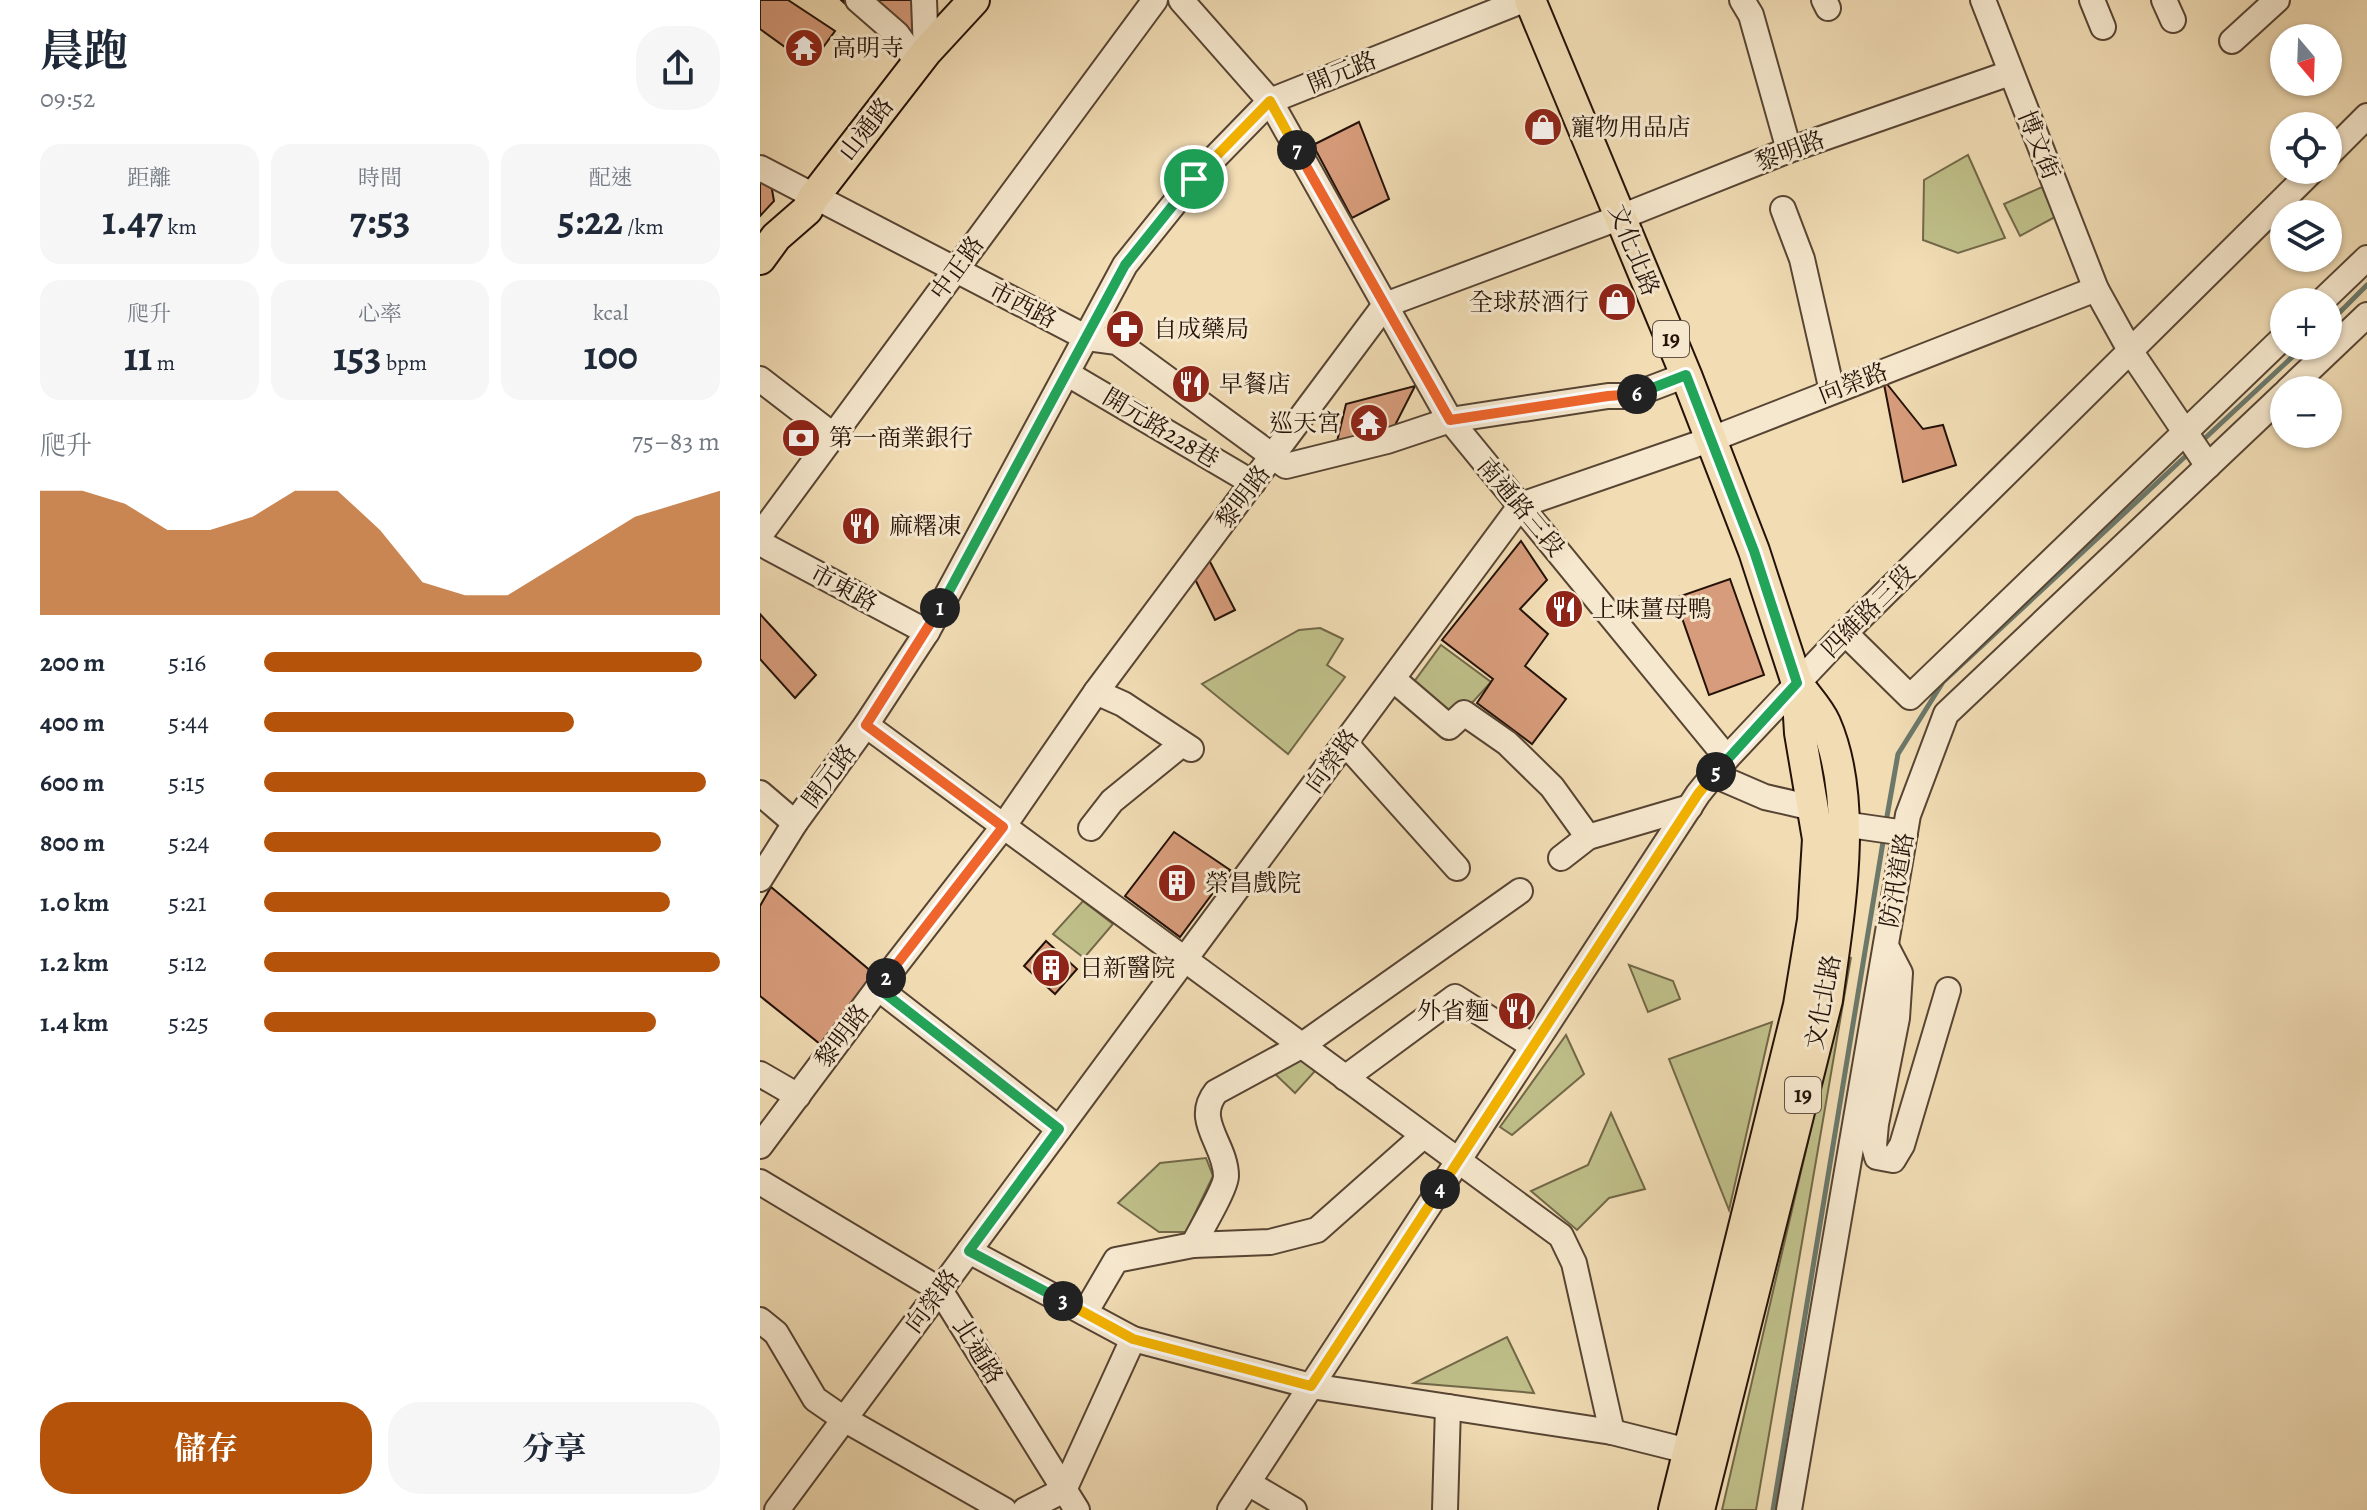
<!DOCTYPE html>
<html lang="zh-TW">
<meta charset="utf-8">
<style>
body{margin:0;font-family:Alegreya,"Noto Serif TC",serif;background:#f6f6f7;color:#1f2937;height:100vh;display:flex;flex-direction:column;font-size:30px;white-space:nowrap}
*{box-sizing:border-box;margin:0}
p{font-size:26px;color:#747a83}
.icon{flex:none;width:44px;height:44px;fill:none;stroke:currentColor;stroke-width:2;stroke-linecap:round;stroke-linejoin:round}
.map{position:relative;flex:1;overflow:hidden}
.side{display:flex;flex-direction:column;background:#fff;width:760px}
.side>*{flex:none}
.needle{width:52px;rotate:161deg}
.controls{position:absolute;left:1510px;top:24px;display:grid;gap:16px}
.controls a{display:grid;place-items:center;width:72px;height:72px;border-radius:50%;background:#fff;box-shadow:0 2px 6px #0004;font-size:40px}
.pin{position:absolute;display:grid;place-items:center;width:68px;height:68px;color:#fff;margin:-34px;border:4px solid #fff;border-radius:50%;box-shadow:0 2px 8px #0007}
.km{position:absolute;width:40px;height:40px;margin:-20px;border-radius:50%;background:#222;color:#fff;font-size:22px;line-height:40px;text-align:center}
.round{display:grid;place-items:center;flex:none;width:84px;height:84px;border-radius:32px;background:#f6f6f7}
.overview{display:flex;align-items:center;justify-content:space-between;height:136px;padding:0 40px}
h1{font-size:44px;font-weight:700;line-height:60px}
.metrics{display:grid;grid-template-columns:repeat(3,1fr);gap:12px;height:136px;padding:8px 40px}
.metrics div{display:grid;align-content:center;border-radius:20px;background:#f6f6f7;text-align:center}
.metrics b{font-size:40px;font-weight:700}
.metrics small{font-size:22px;font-weight:400}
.metrics p{font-size:22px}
.chart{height:224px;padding:16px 40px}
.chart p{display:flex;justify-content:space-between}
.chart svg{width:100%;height:144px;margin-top:8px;fill:#b45309;opacity:.7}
.button{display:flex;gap:16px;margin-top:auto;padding:16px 40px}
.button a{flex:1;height:92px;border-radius:32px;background:#b45309;color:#fff;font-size:32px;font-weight:700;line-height:92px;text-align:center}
.button a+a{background:#f6f6f7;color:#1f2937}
ul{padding:0 40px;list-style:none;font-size:26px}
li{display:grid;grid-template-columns:128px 96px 1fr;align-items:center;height:60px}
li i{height:20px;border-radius:10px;background:#b45309}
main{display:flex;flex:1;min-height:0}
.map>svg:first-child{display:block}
</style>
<main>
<section class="side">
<div class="overview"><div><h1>晨跑</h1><p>09:52</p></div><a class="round"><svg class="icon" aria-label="share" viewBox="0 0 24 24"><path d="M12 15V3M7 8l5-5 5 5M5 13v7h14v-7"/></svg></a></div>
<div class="metrics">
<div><p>距離</p><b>1.47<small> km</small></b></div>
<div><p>時間</p><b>7:53</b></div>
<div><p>配速</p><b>5:22<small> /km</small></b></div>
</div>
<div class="metrics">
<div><p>爬升</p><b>11<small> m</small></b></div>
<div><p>心率</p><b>153<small> bpm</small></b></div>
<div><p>kcal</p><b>100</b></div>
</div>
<div class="chart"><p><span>爬升</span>75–83 m</p>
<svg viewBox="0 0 160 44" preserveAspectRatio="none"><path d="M0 44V6L10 6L20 10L30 18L40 18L50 14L60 6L70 6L80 18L90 34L100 38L110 38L120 30L130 22L140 14L150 10L160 6V44z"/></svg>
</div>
<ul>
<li><b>200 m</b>5:16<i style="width:96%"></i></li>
<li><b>400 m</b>5:44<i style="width:68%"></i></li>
<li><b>600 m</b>5:15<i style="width:97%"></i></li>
<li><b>800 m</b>5:24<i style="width:87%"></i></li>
<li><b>1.0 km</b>5:21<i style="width:89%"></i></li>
<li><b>1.2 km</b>5:12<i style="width:100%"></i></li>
<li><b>1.4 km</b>5:25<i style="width:86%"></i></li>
</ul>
<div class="button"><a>儲存</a><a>分享</a></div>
</section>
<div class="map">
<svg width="1607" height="1510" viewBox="0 0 1607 1510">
<rect width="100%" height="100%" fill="#f1dcb4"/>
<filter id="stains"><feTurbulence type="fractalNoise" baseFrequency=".0025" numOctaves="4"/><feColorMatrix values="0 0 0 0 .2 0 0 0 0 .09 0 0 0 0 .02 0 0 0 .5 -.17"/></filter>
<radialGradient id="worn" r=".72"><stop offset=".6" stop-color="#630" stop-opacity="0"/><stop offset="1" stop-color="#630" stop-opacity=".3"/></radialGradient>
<g fill="#bfbf89" stroke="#726848" stroke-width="2">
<path d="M1208 155 1245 238 1198 253 1163 240 1164 180Z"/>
<path d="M1282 187 1295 217 1260 236 1244 204Z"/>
<path d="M560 628 583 639 567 665 585 677 528 754 442 684 539 630Z"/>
<path d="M681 645 731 682 692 725 651 686Z"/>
<path d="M323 901 353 924 324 958 293 934Z"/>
<path d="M1091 957 996 1510H962Z"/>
<path d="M869 965 913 981 920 999 888 1012Z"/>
<path d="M1012 1022 969 1210 909 1059Z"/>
<path d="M806 1035 824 1074 752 1135 740 1127Z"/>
<path d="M539 1058 556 1070 535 1093 514 1073Z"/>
<path d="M851 1113 885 1189 849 1198 817 1230 771 1191 828 1165Z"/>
<path d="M446 1158 453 1176 426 1232H399L358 1203 400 1163Z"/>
<path d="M747 1337 774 1393 654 1383Z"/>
</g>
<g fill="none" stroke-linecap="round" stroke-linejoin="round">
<g stroke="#6b786a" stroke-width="5">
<path d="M1568 324 1607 285"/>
<path d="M1442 441 1544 346"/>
<path d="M1126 822 1138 754 1183 682 1429 453"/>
<path d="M1013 1510 1124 836"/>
</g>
</g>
<g fill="#d79c7b" stroke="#241208" stroke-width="2">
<path d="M0 0H28L75 31 50 65 0 29Z"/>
<path d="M81 0H157V46L144 57Z"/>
<path d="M599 122 629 199 592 218 553 145Z"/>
<path d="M0 178 11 184 14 201 0 216Z"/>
<path d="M1123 379 1163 429 1183 425 1196 465 1143 482Z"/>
<path d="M655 386 627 441 574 454 586 404Z"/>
<path d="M761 541 787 580 760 609 788 634 765 666 806 699 772 744 717 703 733 679 682 640Z"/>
<path d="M446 554 475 610 455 620 432 573Z"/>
<path d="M970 579 1004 675 949 695 915 598Z"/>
<path d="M0 614 56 675 35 698 0 659Z"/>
<path d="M414 832 470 870 420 937 365 896Z"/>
<path d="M11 887 119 978 65 1048 0 996V906Z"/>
<path d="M286 941 317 969 295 994 264 966Z"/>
</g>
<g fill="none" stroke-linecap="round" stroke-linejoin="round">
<g stroke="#574433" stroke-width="28">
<g id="minor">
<path d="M98 0 137 34 158 63"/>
<path d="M164 0 166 52"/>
<path d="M421 0 510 101 690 420 967 758"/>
<path d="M982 0 991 15 1029 150"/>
<path d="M1064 0 1068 8"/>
<path d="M1223 0 1336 289 1371 352 1448 466"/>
<path d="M1332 0 1343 27"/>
<path d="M1404 0 1413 20"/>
<path d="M1472 41 1517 0"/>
<path d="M1568 155 1607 116"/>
<path d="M0 168 327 338 357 342 526 466 627 441 690 420 848 396H871L926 375"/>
<path d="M1023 209 1042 259 1072 391"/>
<path d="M1561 302 1607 258"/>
<path d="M308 374 493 483"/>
<path d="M0 379 74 436"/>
<path d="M1528 390 1607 315"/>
<path d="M0 535 395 0"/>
<path d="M0 543 167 632"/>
<path d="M1085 633 1150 697 1524 337"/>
<path d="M633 679 689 727 704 713 747 743 792 787 828 837"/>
<path d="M336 692 363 704 431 749"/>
<path d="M106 725 801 1236 814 1263 852 1432"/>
<path d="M585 743 697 868"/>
<path d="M954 775 1005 797 1053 808"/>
<path d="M0 793 35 823"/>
<path d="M1083 824 1145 833"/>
<path d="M331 828 352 801 422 744"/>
<path d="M801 858 828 837 930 807"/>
<path d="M0 879 35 823 106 725 167 632 365 265 434 179 510 101 764 0"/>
<path d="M1126 946 1140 973 1137 1018 1116 1124 1114 1146 1117 1157 1133 1160 1142 1145 1188 990"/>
<path d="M118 988 299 1129"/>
<path d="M0 1074 38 1096"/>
<path d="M585 1078 695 997 773 1046"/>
<path d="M0 1146 118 988 243 827 336 692 625 305 861 217 1029 150 1250 73"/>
<path d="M0 1182 180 1290 317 1510"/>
<path d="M433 1245C440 1231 466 1188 466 1176 466 1144 433 1121 456 1092L541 1046 760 891"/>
<path d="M209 1251 373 1339 551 1386 852 1432 944 1455"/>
<path d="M325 1313 356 1260 433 1245 510 1242 557 1230 663 1136"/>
<path d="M0 1320 16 1333 55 1399 84 1419 244 1510"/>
<path d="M488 1483 534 1510"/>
<path d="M17 1510 761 505 952 439 1336 289"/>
<path d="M265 1510 304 1490 373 1339"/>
<path d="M470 1510 938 794 967 758 1085 633 1553 170"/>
<path d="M685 1510 688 1407"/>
<path d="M1029 1510 1148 815 1186 714 1524 394"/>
</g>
</g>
<g stroke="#241208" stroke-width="34">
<g id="major">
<path d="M770 0 926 375 994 551 1037 683 1040 733 1058 839 1053 920 1039 1005 914 1510"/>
<path d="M0 259 16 237 47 210 53 198 166 52 214 0"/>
<path d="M939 1510 1067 1000C1078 917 1100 803 1065 723 1059 709 1046 696 1037 683"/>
</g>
</g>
<use href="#minor" stroke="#f6e8ce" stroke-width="24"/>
<use href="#major" stroke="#f1dcb4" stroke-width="30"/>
</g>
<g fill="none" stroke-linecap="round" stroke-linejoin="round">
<g stroke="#fff" stroke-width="16">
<path id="split-1" d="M180 608 365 265 434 179"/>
</g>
<g stroke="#fff" stroke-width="16">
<path id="split-2" d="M126 978 243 827 106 725 180 608"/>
</g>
<g stroke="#fff" stroke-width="16">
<path id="split-3" d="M126 978 118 988 299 1129 209 1251 303 1301"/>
</g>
<g stroke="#fff" stroke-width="16">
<path id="split-4" d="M303 1301 373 1339 551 1386 680 1189"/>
</g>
<g stroke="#fff" stroke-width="16">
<path id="split-5" d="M680 1189 938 794 956 772"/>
</g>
<g stroke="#fff" stroke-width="16">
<path id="split-6" d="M877 394 926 375 994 551 1037 683 956 772"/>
</g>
<g stroke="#fff" stroke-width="16">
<path id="split-7" d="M537 150 690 420 848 396 877 394"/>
</g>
<g stroke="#fff" stroke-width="16">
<path id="split-8" d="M434 179 510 101 537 150"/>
</g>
<use href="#split-1" stroke="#22a559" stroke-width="10"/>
<use href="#split-2" stroke="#f0652b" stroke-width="10"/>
<use href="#split-3" stroke="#22a559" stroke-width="10"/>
<use href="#split-4" stroke="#f5b400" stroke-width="10"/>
<use href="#split-5" stroke="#f5b400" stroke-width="10"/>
<use href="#split-6" stroke="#22a559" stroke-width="10"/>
<use href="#split-7" stroke="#f0652b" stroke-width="10"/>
<use href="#split-8" stroke="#f5b400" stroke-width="10"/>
</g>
<defs>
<g id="temple-disc" transform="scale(2)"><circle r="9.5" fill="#8f2418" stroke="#f6e8ce"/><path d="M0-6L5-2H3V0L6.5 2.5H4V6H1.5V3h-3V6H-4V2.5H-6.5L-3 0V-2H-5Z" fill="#fff"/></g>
<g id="shop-disc" transform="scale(2)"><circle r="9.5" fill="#8f2418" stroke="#f6e8ce"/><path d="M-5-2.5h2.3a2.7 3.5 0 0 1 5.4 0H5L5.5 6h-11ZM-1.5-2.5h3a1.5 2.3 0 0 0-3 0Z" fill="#fff"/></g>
<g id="pharmacy-disc" transform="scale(2)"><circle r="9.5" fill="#8f2418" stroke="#f6e8ce"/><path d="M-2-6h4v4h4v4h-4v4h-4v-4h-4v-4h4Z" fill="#fff"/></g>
<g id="restaurant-disc" transform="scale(2)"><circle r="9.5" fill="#8f2418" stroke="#f6e8ce"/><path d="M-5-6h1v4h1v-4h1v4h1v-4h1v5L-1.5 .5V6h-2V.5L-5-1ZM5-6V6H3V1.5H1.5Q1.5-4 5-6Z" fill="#fff"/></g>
<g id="bank-disc" transform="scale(2)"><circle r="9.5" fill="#8f2418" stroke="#f6e8ce"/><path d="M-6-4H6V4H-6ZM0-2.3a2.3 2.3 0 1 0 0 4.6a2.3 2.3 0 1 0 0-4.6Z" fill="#fff"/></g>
<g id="building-disc" transform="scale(2)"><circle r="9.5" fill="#8f2418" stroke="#f6e8ce"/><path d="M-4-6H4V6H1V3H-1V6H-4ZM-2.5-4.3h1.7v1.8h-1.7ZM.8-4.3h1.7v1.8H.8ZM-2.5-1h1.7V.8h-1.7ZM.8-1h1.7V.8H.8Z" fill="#fff"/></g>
</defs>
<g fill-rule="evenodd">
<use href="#temple-disc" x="44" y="48"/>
<use href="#shop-disc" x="783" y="127"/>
<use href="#shop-disc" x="857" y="302"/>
<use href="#pharmacy-disc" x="365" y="329"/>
<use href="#restaurant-disc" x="431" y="384"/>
<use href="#temple-disc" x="609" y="423"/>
<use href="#bank-disc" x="41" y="438"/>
<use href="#restaurant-disc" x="101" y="526"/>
<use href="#restaurant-disc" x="804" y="609"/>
<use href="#building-disc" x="417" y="883"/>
<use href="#building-disc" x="291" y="968"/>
<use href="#restaurant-disc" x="757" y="1011"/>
</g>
<g text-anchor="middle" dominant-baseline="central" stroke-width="6" stroke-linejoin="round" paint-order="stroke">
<g fill="#f6e8ce" stroke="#635243" stroke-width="2">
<rect x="893" y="321" width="36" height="36" rx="6"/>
<rect x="1025" y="1077" width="36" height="36" rx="6"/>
</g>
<g font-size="22" font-weight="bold" fill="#241208">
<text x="911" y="339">19</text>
<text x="1043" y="1095">19</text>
</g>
<g font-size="24" fill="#241208" stroke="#f6e8ce" text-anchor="start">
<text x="72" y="48">高明寺</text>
<text x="811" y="127">寵物用品店</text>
<text x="829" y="302" text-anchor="end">全球菸酒行</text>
<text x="393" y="329">自成藥局</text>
<text x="459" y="384">早餐店</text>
<text x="581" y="423" text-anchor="end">巡天宮</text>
<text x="69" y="438">第一商業銀行</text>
<text x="129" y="526">麻糬凍</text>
<text x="832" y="609">上味薑母鴨</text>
<text x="445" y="883">榮昌戲院</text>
<text x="319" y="968">日新醫院</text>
<text x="729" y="1011" text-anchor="end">外省麵</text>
</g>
<g font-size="24" fill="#241208" stroke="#f6e8ce">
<text transform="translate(582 72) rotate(-22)">開元路</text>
<text transform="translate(106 129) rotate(-52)">山通路</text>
<text transform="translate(1279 145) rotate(68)">博文街</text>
<text transform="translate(1030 151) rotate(-21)">黎明路</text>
<text transform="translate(874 250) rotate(68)">文化北路</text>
<text transform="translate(197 268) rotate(-54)">中正路</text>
<text transform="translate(263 305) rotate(27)">市西路</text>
<text transform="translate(1093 383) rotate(-21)">向榮路</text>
<text transform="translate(401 428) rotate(31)">開元路228巷</text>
<text transform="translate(483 497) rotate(-53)">黎明路</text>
<text transform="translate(761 507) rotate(50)">南通路三段</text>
<text transform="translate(84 588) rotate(28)">市東路</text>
<text transform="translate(1108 611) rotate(-45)">四維路三段</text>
<text transform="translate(572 761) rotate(-54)">向榮路</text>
<text transform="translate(69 776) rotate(-53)">開元路</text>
<text transform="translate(1137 880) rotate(-80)">防汛道路</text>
<text transform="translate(1063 1002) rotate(-79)">文化北路</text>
<text transform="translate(82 1036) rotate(-53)">黎明路</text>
<text transform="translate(172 1301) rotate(-53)">向榮路</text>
<text transform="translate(218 1351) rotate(58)">北通路</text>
</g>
</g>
<rect width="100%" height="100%" filter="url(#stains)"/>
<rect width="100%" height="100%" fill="url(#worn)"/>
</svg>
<div class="controls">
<a><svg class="needle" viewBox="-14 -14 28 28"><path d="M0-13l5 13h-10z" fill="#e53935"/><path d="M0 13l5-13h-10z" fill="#747a83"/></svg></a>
<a><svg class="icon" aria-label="locate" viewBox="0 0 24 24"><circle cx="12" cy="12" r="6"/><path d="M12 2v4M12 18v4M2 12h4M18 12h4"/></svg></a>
<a><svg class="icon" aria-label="layers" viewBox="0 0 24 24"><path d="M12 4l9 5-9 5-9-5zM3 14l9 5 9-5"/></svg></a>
<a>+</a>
<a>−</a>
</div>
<div class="pin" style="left:434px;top:179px;background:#1e9e55"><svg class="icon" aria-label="arrive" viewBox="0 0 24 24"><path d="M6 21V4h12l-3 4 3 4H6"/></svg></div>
<b class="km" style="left:180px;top:608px">1</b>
<b class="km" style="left:126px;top:978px">2</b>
<b class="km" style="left:303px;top:1301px">3</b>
<b class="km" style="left:680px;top:1189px">4</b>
<b class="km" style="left:956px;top:772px">5</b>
<b class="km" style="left:877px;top:394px">6</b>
<b class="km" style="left:537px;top:150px">7</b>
</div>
</main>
